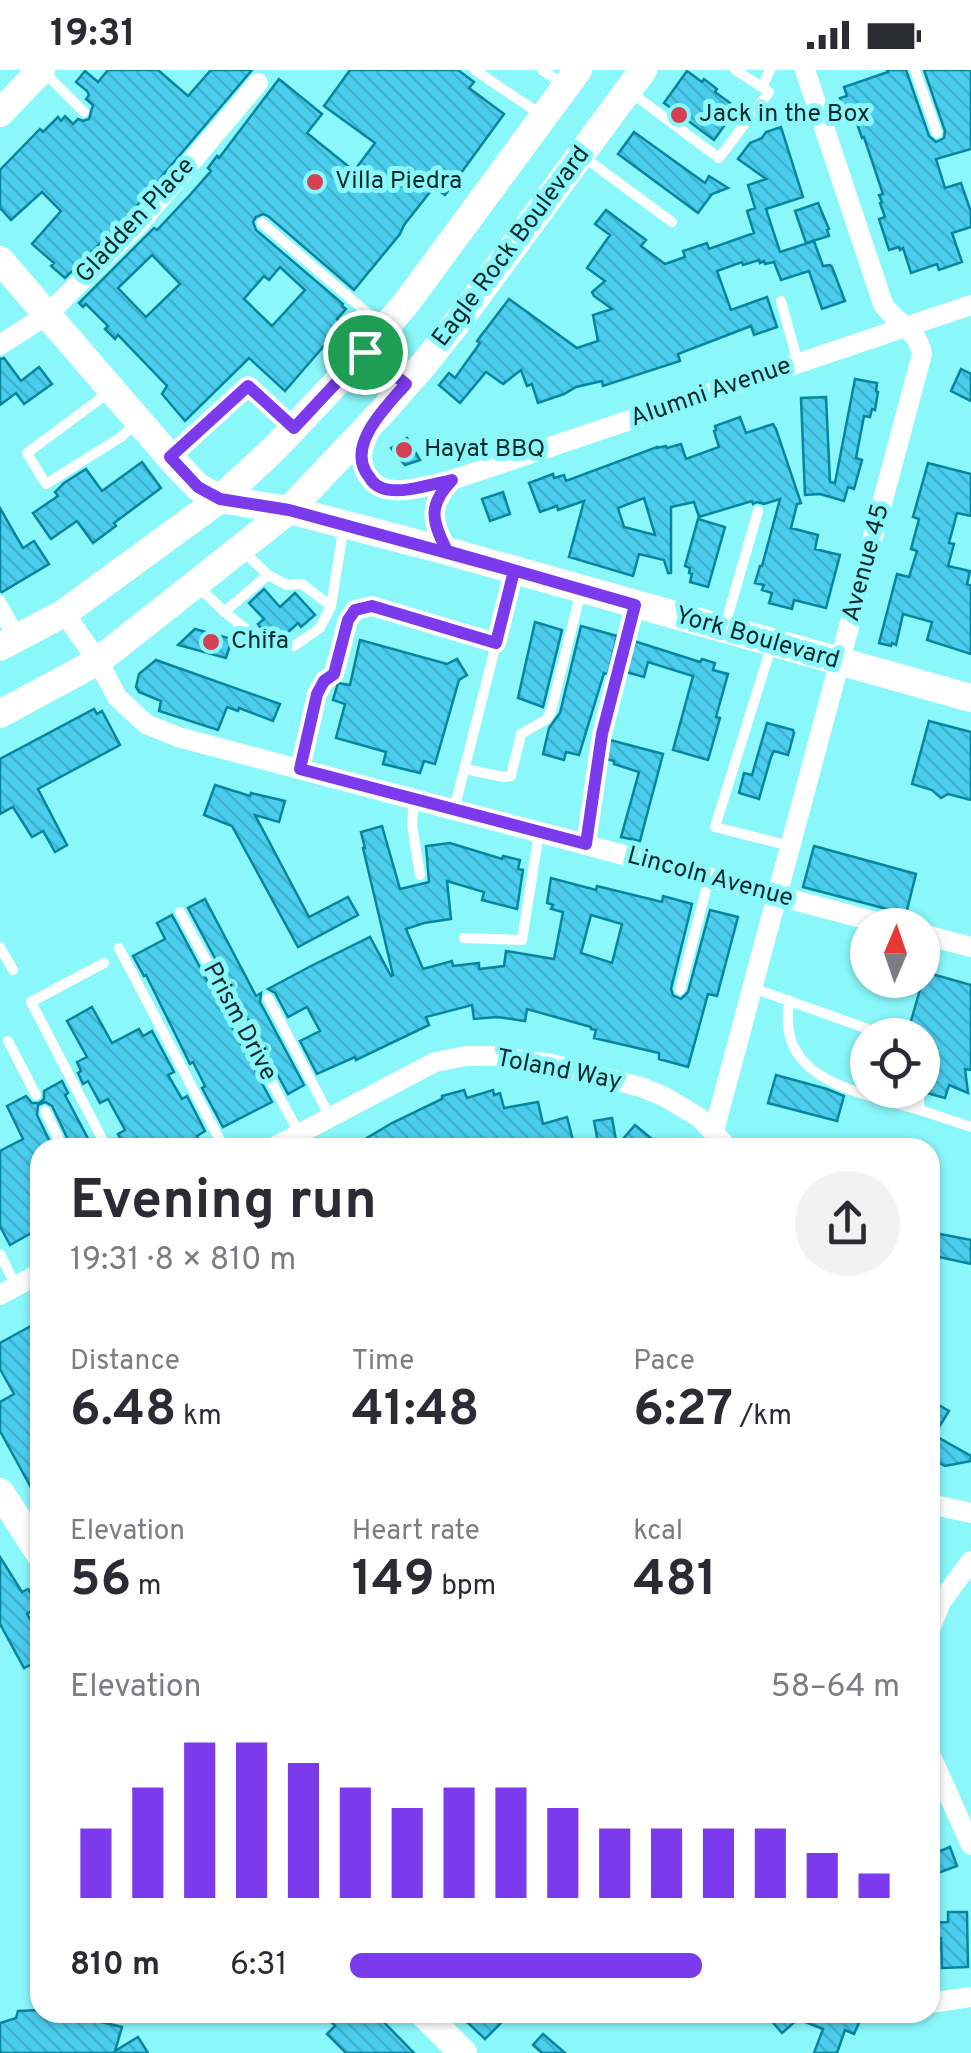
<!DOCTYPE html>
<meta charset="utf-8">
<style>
body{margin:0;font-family:Overpass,sans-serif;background:#f2f2f3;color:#2b2b33;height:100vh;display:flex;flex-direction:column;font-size:38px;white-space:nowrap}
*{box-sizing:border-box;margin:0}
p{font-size:32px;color:#7c7c81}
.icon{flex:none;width:55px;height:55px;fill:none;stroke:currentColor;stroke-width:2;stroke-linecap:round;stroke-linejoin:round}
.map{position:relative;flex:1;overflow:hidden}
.panel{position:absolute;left:30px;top:1068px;width:910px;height:885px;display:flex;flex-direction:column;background:#fff;border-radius:30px;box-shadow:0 2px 8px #0004}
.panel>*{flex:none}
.needle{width:65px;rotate:2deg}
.fabs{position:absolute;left:850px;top:838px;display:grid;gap:20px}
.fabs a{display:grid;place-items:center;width:90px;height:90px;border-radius:50%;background:#fff;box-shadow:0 2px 8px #0004;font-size:50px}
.pin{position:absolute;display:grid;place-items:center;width:85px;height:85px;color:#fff;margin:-42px;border:5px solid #fff;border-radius:50%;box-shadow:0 2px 10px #0007}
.round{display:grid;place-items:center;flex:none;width:105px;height:105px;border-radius:52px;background:#f2f2f3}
.head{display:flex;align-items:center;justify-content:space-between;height:170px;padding:0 40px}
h1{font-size:55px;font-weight:700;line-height:75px}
.metrics{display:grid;grid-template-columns:repeat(3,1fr);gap:15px;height:170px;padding:10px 40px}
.metrics div{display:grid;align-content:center}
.metrics b{font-size:50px;font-weight:700}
.metrics small{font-size:28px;font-weight:400}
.metrics p{font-size:28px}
.chart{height:280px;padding:20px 40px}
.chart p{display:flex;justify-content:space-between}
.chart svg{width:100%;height:180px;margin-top:10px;stroke:#7c3aed;stroke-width:6}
ul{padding:0 40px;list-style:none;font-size:32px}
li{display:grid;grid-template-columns:160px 120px 1fr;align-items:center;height:75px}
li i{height:25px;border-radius:12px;background:#7c3aed}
.status{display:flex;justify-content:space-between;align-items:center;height:70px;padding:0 50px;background:#fff;direction:ltr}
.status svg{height:28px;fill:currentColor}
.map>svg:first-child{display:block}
</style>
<div class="status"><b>19:31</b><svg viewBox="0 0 49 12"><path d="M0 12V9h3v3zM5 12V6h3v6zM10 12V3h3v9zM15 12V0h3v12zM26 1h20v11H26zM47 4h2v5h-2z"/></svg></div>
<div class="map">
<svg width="971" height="1983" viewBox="0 0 971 1983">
<defs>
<pattern id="building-back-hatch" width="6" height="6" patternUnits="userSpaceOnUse" patternTransform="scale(2.5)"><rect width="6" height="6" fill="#4bcdee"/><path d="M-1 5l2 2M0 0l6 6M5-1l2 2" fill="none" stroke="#40b0cc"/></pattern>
</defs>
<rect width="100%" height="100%" fill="#8af7fa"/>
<g fill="url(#building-back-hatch)" stroke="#07859f" stroke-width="2.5" fill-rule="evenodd">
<path d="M108 0H158L188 26 211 0H252L129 145 65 208 51 196 54 193 32 174 61 141 42 122 11 150 0 138V100L40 59 43 62 58 47 61 51 65 46 73 54 78 49 83 51 89 49 93 35 86 29 89 25 87 21 76 12 85 1 98 12Z"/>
<path d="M350 0H458L474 12 469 18 504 44 445 125 434 117 404 155 400 164 354 220 268 146 263 144 256 147 253 152 256 160 343 234 342 236 346 239 337 249 340 252 332 261 335 263 285 321 249 288 185 351 162 324 167 316 118 265 115 269 105 259 108 256 86 234 83 237 79 233 154 158 157 160 189 126 211 101 208 98 217 86 219 88 279 9 322 44 307 63 354 101 375 73 324 36ZM152 185 180 214 146 247 118 218ZM280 197 305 220 272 256 244 229 264 206 269 210Z"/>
<path d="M887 0H906L929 66 936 72 944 68 945 61 924 0H971V79L936 89 945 118 961 113 971 142V157L952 163 962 192 939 200 937 194 911 203 903 178 900 180 899 177 889 180 879 149 885 147 880 133 882 132 879 125 883 124 864 67 862 68 854 45 846 48 840 28 847 26 844 17 888 2Z"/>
<path d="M687 1 702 12 704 9 717 19 715 22 737 38 714 70 664 33Z"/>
<path d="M781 57 803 127 766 139 780 182 814 171 823 196 830 195 832 197 845 231 822 239 809 201 781 210 774 192 765 194 764 191 760 193 759 190 743 195 742 192 717 201 731 240 767 227 777 257 754 265 751 256 678 284 680 291 603 316 602 311 576 317 564 324 538 333 532 314 527 316 521 300 503 314 486 302 460 333 439 315 449 303 455 308 480 273 477 271 509 229 577 278 598 271 593 245 612 239 594 226 592 222 605 211 587 198 610 165 595 154 606 140 646 170 641 176 665 194 685 187 683 181 707 173 709 179 754 163 747 141 755 138 748 115 766 109 738 89 750 73 762 68 766 62Z"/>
<path d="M634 62 705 113 709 106 728 118 712 124 698 143 618 84Z"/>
<path d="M818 133 829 159 827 160 829 166 806 173 795 141Z"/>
<path d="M4 288 21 311 39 297 52 314 24 334 16 323 0 335V289Z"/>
<path d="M961 299 971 304V331L951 321Z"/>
<path d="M855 309 877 313 876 321 878 322 875 340 872 339 870 347 864 346 856 388 862 390 854 419 848 417 844 431 820 424 805 425 801 328 826 327 830 412 835 413Z"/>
<path d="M740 347 746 363 773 354 776 359 801 433 797 434 791 458 818 465 815 479 840 485 826 538 794 530 792 539 769 533 772 523 762 520 764 515 755 513 760 496H762L780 429 764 434 757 432 753 434 752 431 699 447 694 432 671 437V503H668L664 490 639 484 633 506 569 487 584 431 558 440 557 436 540 442 529 413 553 404 554 408 564 405 566 411 657 377V378L666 376 667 378 681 374 686 389 719 377 714 361 716 360 715 356ZM644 428 655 465 624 457 618 438Z"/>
<path d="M407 368 420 390 405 395 391 378Z"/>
<path d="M142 392 161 418 114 453 116 456 93 473 77 451 51 469 33 443 58 426 55 422 64 413 86 399 102 421Z"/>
<path d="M928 393 971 404V446L957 443 949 473 954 474 948 496 970 501 967 514 971 516V584L927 570 932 552 903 544 896 575 892 573 891 576 879 573 897 504 909 507 917 481 911 479 919 449 913 447Z"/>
<path d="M503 422 510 444 490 451 482 429Z"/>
<path d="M0 438 23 478 34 471 49 494 2 522 0 521Z"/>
<path d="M698 449 725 457 708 517 690 512 692 504 689 503 690 498 685 496Z"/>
<path d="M264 519 280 537 295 523 315 545 301 557 298 553 285 565 260 557 258 554 264 549 249 533Z"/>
<path d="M535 552 562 560 543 637 518 628Z"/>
<path d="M581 556 617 566 608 604 604 603 579 685 566 682 564 690 543 684 549 658 560 643Z"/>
<path d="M195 559 232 569 226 588 178 575Z"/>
<path d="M360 570 447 594 457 589 467 605 459 610 435 694 424 691 420 703 383 694 386 682 336 668 345 634 333 630 338 613 350 615Z"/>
<path d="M634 571 700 592 702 589 715 593 713 600 728 604 716 647 720 648 708 690 673 680 693 606 648 592 644 607 626 602Z"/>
<path d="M156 590 280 634 273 651 239 638 238 641 227 637 218 660 159 641 161 631 139 622 136 617 139 604Z"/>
<path d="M94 639 97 644 102 641 120 675 38 719 67 775 55 782 43 761 32 767 13 737 0 744V689Z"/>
<path d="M929 651 971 662V730L948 724 941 728 932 720 912 714Z"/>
<path d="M767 653 793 660 794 663 788 685 774 681 771 687 759 729 739 723 744 703 752 705Z"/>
<path d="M610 670 663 684 640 771 621 767 639 702 614 694V691L607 689Z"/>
<path d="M215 715 250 726 251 723 285 731 279 752 255 745 309 847 348 827 358 845 298 877 232 756 204 745Z"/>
<path d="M382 756 400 819 429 812 426 776 450 773 502 789 503 786 520 790 518 799 523 800 517 839 482 830 484 822 447 811 451 849 424 853 406 859 423 899 452 891 453 896 479 893V899L504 896 506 881 554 889 563 842 551 839 553 835 547 833 551 808 596 820 597 816 662 832 663 826 692 834 671 919 673 925 681 929 688 922 710 840 738 847 717 926 708 924 688 997 659 989V983L594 968 596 960 591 959V957L527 939 525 951 497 947 474 949 472 935 426 947 429 955 356 990 355 987 317 1004 300 971 320 961 307 937 288 947 275 923 268 919 309 897 370 867 391 906 393 905 363 778H365L361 762ZM591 845 622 854 612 893 581 883Z"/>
<path d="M814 776 916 804 906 844 803 817Z"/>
<path d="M205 829 256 926 261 923 260 932 304 1015 288 1024 188 838Z"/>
<path d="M172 845 272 1032 223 1057 202 1018 205 1016 193 992 190 994 146 905 144 906 133 886 165 869 157 853Z"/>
<path d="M925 902 971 915V1000L965 999 968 1023 949 1015 945 1028 927 1023 937 979 922 975V965H907Z"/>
<path d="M92 937 112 973 139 959 143 966 152 961 174 1002 168 1005 182 1029 187 1026 205 1061 197 1066 200 1073 192 1078H125L118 1064 125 1060 108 1029 100 1033 88 1011 83 1014 78 1003 81 1001 77 992 87 987 67 951Z"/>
<path d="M776 1005 827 1019 844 1026 837 1051 768 1033Z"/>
<path d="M62 1011 68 1023 65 1025 93 1078H72L52 1036 45 1032 38 1035 37 1045 53 1078H40V1158L10 1175 0 1156V1081L23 1069 7 1036 26 1026 32 1033H39L44 1029V1021Z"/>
<path d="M464 1020 467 1028 493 1020 494 1025 500 1023 504 1038 538 1032 543 1054 567 1047 575 1078H452L450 1070 434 1078H350L392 1053 442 1029V1026Z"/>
<path d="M612 1048 617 1076 635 1055 663 1078H599L594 1051Z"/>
<path d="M930 1162 971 1170V1194L930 1185Z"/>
<path d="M40 1251V1434L0 1361V1332L14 1324 0 1299V1273Z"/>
<path d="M930 1330 949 1341 934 1365 971 1386V1391L945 1396 930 1388Z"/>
<path d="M0 1487 22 1522 28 1519 39 1536 27 1544 40 1566V1590L24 1598 0 1554Z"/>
<path d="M950 1777 957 1796 930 1806V1785Z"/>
<path d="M948 1842H967L968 1897 942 1898 941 1868 930 1869V1853L948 1852Z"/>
<path d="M40 1940V1942H91L89 1949 122 1957 115 1981 138 1967 148 1983H0V1953L16 1948 18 1941Z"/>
<path d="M322 1942H374L414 1983H346L327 1964 335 1956Z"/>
<path d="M476 1942H492L502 1952 485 1969 467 1952Z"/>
<path d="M764 1942H864L854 1964 845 1960 837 1983H814L823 1959 798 1949 782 1963Z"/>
<path d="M543 1964 565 1983H542L533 1975Z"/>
</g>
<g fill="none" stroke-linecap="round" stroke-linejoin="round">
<g stroke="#fff" stroke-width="10">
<path d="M475 0 543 46"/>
<path d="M542 0 566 16"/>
<path d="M735 0 762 17"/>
<path d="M915 0 937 63"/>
<path d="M43 1 84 42"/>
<path d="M629 21 719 88 769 22 762 17 770 0"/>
<path d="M581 85 672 152"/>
<path d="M262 153 384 257"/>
<path d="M781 231 798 293"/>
<path d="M112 320 27 383 46 414 121 367 138 351"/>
<path d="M171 387 247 316 292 356"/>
<path d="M241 479 268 505 287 515 302 514 331 536"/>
<path d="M196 514C225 543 252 572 294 576L320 558 331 536 344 455"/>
<path d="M0 530 20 565"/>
<path d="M224 542 268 505"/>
<path d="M0 546 13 569"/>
<path d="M724 559 758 441"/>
<path d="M772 574 715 757 790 776"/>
<path d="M300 699 317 625 324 611 335 604 348 550 355 540 372 536 496 573"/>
<path d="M465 699 504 707 511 706 521 664 547 649 551 641 581 521"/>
<path d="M414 730 412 755 420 805"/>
<path d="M454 740 514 503"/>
<path d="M586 774 602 664 634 536"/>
<path d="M180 842 299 1063"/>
<path d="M464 868 522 870 539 763"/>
<path d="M0 877 13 900"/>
<path d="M119 878 224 1078"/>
<path d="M104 893 31 932 107 1078"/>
<path d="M753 918 885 965"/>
<path d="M680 920 709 808"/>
<path d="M268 928 330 1047"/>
<path d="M789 930C789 938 787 946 788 954 791 1015 874 1026 920 1040"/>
<path d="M8 971 36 1025"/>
<path d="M918 1020 920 1040 971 1057"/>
<path d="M45 1041 63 1078"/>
<path d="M0 1184 16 1216"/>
</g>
<g stroke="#fff" stroke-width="20">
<path d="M0 275 48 244 139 154 258 13"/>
<path d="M371 359C363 374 358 389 367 405 384 432 427 416 452 410L971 235"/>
<path d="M447 481C433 451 427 437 452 410"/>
<path d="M64 543 98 591 117 627 146 654 178 667 888 855"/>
<path d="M922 864 971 877"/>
<path d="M714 1061 922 284C918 259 896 254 883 234L805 0"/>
<path d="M272 1078 435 992 466 986H496L551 994 641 1017 665 1027 700 1048 728 1078"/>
<path d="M0 1225 40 1203"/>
<path d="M930 1434 971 1443"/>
<path d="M930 1559 941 1532 971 1491"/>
<path d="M930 1684 971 1775"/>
<path d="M930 1933 971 1927"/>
</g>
<g stroke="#fff" stroke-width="28">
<path d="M0 43 41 0"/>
<path d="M0 190 175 393 198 417 220 429 289 440 447 481 971 628"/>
<path d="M365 282 406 314"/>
<path d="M0 577 64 543 220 429 275 378 354 294 407 232 578 0"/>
<path d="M0 644 98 591 289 440 382 342 424 294 463 245 643 0"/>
<path d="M0 1422 40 1484"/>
<path d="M422 1942 463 1983"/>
</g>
</g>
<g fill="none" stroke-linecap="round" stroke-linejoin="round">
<g stroke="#fff" stroke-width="20">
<path id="route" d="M365 282 294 358 248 316 170 387 198 417 220 429 289 440 514 501 496 573 372 536 355 540 348 550 334 604 324 611 317 624 300 699 586 774 602 664 635 535 447 481C432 451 427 436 452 410 433 414 399 425 382 418 377 416 372 412 370 408 343 377 387 336 406 314L365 282"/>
</g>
<use href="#route" stroke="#7c3aed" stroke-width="12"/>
</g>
<g fill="#d34253" stroke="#8af7fa" stroke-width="4">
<circle cx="679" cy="45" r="10"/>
<circle cx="315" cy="112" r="10"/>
<circle cx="404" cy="380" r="10"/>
<circle cx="211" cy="572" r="10"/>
</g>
<g text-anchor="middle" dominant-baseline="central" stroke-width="10" stroke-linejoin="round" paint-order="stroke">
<g font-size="25" fill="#042a2b" stroke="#8af7fa" text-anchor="start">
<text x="699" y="45">Jack in the Box</text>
<text x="335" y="112">Villa Piedra</text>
<text x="424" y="380">Hayat BBQ</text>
<text x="231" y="572">Chifa</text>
</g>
<g font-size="25" fill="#042a2b" stroke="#8af7fa">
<text transform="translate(136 151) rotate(-47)">Gladden Place</text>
<text transform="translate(512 177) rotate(-53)">Eagle Rock Boulevard</text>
<text transform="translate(711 323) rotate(-19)">Alumni Avenue</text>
<text transform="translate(867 493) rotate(-75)">Avenue 45</text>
<text transform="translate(757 569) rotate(16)">York Boulevard</text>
<text transform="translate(710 808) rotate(15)">Lincoln Avenue</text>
<text transform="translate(239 952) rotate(62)">Prism Drive</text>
<text transform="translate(559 1001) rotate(11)">Toland Way</text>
</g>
</g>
</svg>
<div class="fabs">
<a><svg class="needle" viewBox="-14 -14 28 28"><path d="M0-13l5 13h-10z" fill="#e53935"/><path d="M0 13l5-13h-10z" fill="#7c7c81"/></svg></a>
<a><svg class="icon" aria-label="locate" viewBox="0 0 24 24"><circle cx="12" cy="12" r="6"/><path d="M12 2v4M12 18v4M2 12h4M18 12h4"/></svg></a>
</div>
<div class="pin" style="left:365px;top:282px;background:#1e9e55"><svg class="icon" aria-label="arrive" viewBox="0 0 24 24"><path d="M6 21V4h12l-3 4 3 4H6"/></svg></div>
<section class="panel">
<div class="head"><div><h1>Evening run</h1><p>19:31 · 8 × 810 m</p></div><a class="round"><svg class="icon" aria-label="share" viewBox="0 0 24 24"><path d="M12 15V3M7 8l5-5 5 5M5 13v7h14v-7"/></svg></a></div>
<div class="metrics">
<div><p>Distance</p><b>6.48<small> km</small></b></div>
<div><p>Time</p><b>41:48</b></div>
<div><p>Pace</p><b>6:27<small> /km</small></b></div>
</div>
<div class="metrics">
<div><p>Elevation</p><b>56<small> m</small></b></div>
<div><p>Heart rate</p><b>149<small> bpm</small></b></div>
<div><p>kcal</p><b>481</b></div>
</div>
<div class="chart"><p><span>Elevation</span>58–64 m</p>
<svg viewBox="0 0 160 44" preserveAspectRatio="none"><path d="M5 44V27M15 44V17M25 44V6M35 44V6M45 44V11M55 44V17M65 44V22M75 44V17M85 44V17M95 44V22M105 44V27M115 44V27M125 44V27M135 44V27M145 44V33M155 44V38"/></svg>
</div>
<ul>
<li><b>810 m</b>6:31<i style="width:64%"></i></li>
</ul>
</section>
</div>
